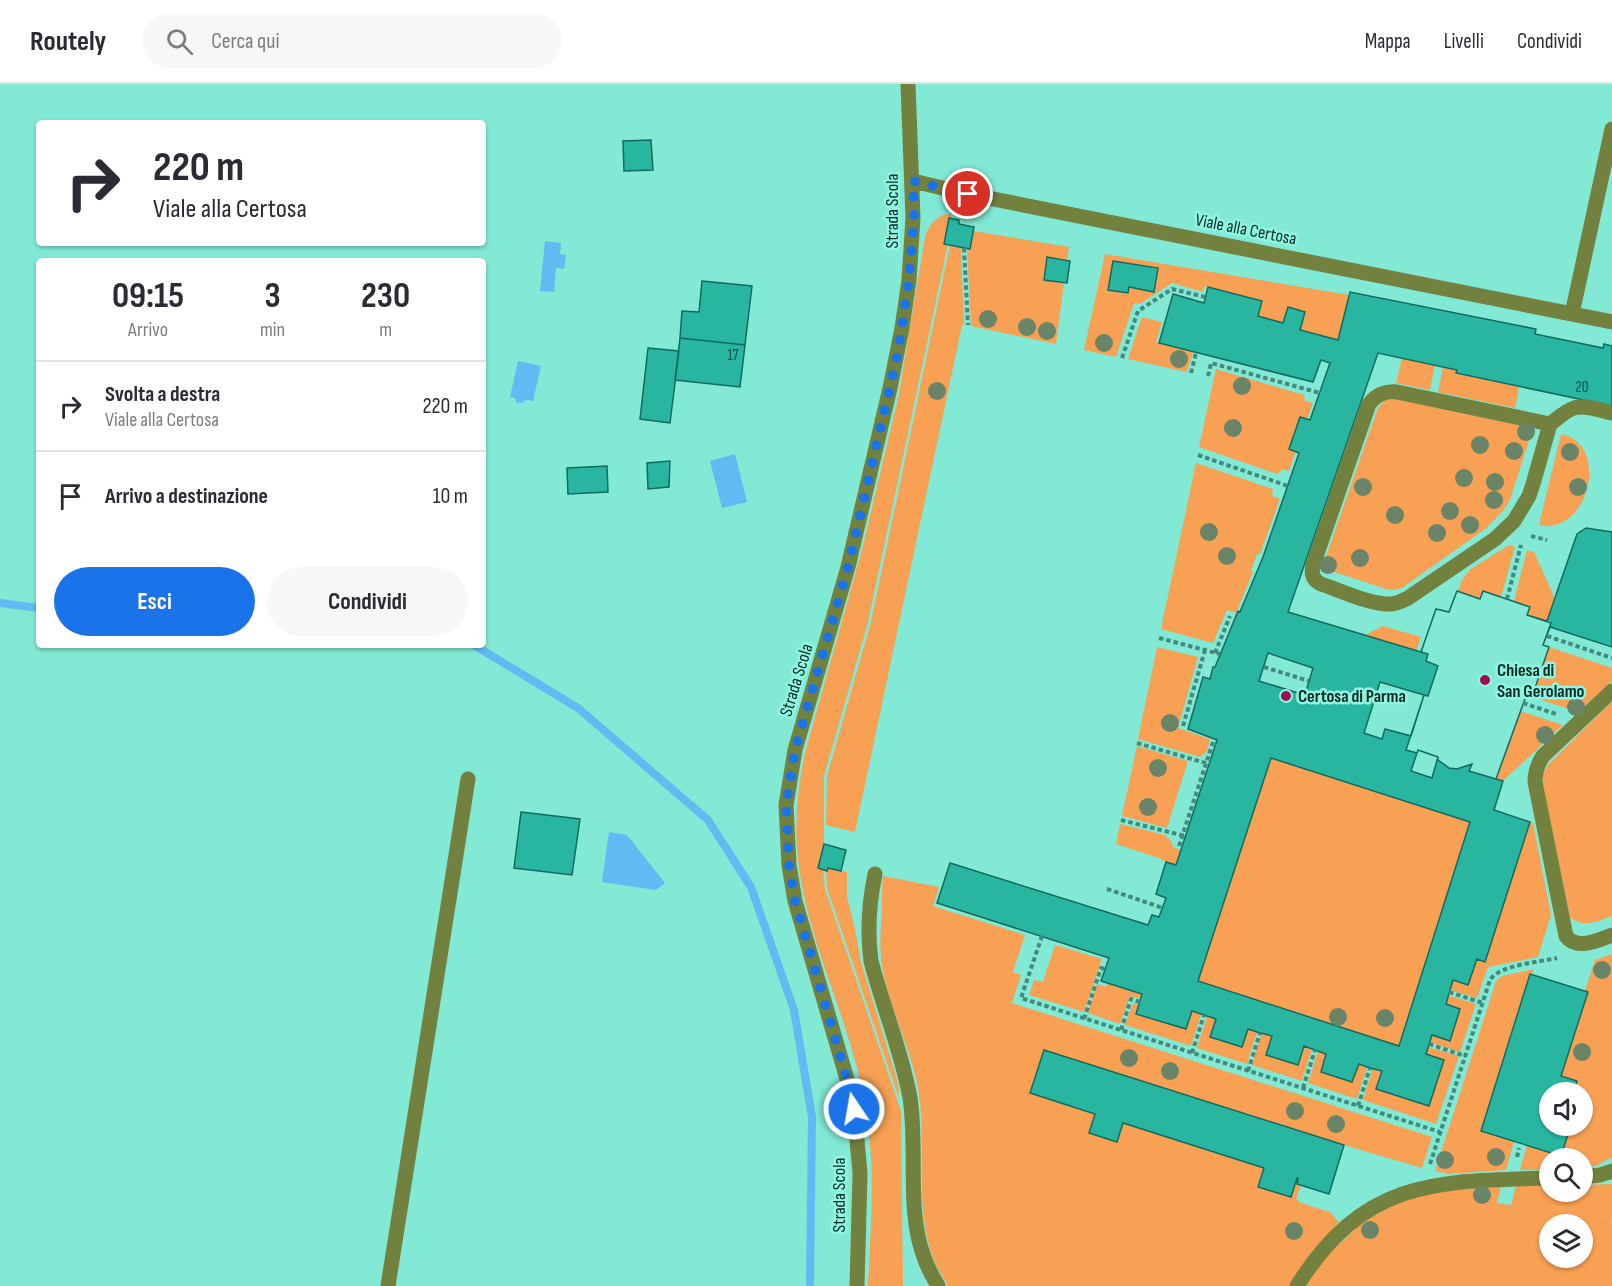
<!DOCTYPE html>
<html lang="it">
<head>
<meta charset="utf-8">
<style>
  body { margin:0; font-family:"Sofia Sans Condensed",sans-serif; background:#f7f7f7; color:#2b2b33; height:100vh; display:flex; flex-direction:column; font-size:22px; white-space:nowrap }
  * { box-sizing:border-box; margin:0 }
  p { font-size:20px; color:#7c7c81 }
  .icon { flex:none; width:33px; height:33px; fill:none; stroke:currentColor; stroke-width:2; stroke-linecap:round; stroke-linejoin:round }
  .map { position:relative; flex:1; overflow:hidden }
  .drawer { position:absolute; left:36px; top:174px; width:450px; height:390px; display:flex; flex-direction:column; background:#fff; border-radius:6px; box-shadow:0 2px 4px #0004 }
  .drawer>* { flex:none }
  .banner { position:absolute; left:36px; top:36px; width:450px; height:126px; border-radius:6px; box-shadow:0 2px 4px #0004; background:#fff; color:#2b2b33; overflow:hidden }
  .controls { position:absolute; left:1539px; top:998px; display:grid; gap:12px }
  .controls a { display:grid; place-items:center; width:54px; height:54px; border-radius:50%; background:#fff; box-shadow:0 2px 4px #0004; font-size:30px }
  .pin { position:absolute; display:grid; place-items:center; width:51px; height:51px; color:#fff; margin:-26px; border:3px solid #fff; border-radius:50%; box-shadow:0 2px 6px #0007 }
  .me { position:absolute; width:66px; margin:-33px; rotate:348deg; stroke-linejoin:round; filter:drop-shadow(0 0 4px #0008) }
  .turn { display:flex; align-items:center; gap:21px; height:126px; padding:0 18px; font-size:27px }
  .turn .icon { width:78px; height:78px; stroke-width:2.5 }
  .turn b { display:block; font-size:42px; line-height:51px }
  .eta { display:flex; justify-content:space-evenly; align-items:center; height:102px; text-align:center }
  .eta b { font-size:36px; font-weight:700; line-height:42px }
  .cta { display:flex; gap:12px; margin-top:auto; padding:12px 18px }
  .cta a { flex:1; height:69px; border-radius:36px; background:#1a73e8; color:#fff; font-size:24px; font-weight:700; line-height:69px; text-align:center }
  .cta a+a { background:#f7f7f7; color:#2b2b33 }
  ul { padding:0; list-style:none }
  li { display:flex; align-items:center; gap:18px; height:90px; padding:0 18px; border-top:2px solid #e1e1e2 }
  li div { flex:1 }
  li b { display:block; font-size:22px }
  li em { font-style:normal }
  header { display:flex; align-items:center; gap:36px; box-sizing:border-box; height:84px; padding:0 30px; background:#fff; border-bottom:2px solid #e1e1e2 }
  header strong { font-size:28px }
  nav { display:flex; gap:33px; margin-inline-start:auto; font-size:21px }
  .search { width:420px; height:54px; background:#f7f7f7; display:flex; align-items:center; gap:15px; box-sizing:border-box; padding:0 21px; border-radius:33px; color:#7c7c81; font-size:22px }
  .map>svg:first-child { display:block }
  .green { fill:#f8a053; fill-rule:evenodd }
  .water { fill:#62baf3 }
  .lines { fill:none; stroke-linecap:round; stroke-linejoin:round }
  .stream { stroke:#62baf3; stroke-width:8 }
  .building { fill:#29b6a0; stroke:#136b5e; stroke-width:1.5; fill-rule:evenodd }
  .path { stroke:#44897c; stroke-width:4; stroke-dasharray:4.5 3; stroke-linecap:butt }
  .minor { stroke:#72813e; stroke-width:15 }
  .tree { fill:#6a8468 }
  .route { stroke:#1a73e8; stroke-width:10; stroke-dasharray:0 18 }
  .poi-dot { fill:#9f0c55; stroke:#8ff6e1; stroke-width:2 }
  .labels { text-anchor:middle; stroke-width:5; stroke-linejoin:round; paint-order:stroke }
  .number-label { font-size:15px; fill:#0f4c42 }
  .street-label { font-size:18px; fill:#062923; stroke:#8ff6e1 }
  .poi-label { font-size:18px; font-weight:bold; fill:#062923; stroke:#8ff6e1; text-anchor:start }
</style>
</head>
<body>
<header>
<strong>Routely</strong>
<div class="search"><svg class="icon" aria-label="search" viewBox="0 0 24 24"><circle cx="10" cy="10" r="6"/><path d="M15 15l6 6"/></svg>Cerca qui</div>
<nav><a>Mappa</a><a>Livelli</a><a>Condividi</a></nav>
</header>
<div class="map">
<svg width="1612" height="1202" viewBox="0 0 1612 1202">
  <rect width="100%" height="100%" fill="#81e9d4"/>
  <path class="green" d="M947,130l5,1 -1,3h-2l-1,26 -80,378 -44,154v68l-6,24 5,1 2,20 76,222 2,175h-35c2,-50 7,-101 1,-150 -2,-23 -7,-46 -12,-68 -16,-63 -45,-123 -56,-188 -8,-44 -5,-87 5,-131l56,-199 37,-156 26,-157c4,-12 10,-20 22,-23z
    M973,147l96,16 -2,13 -20,-3 -3,22 20,4 -8,61 -85,-18 -4,-78z
    M950,161l11,2 3,78h-2l-107,507 -29,-7 1,-49 44,-154z
    M1105,170l244,41 -11,45 -38,-10 5,-18 -17,-4 -5,15 -25,-7 4,-15 -57,-15 -2,6 -31,-9 -32,21 -6,-1 -18,54 -32,-7zM1158,185l-4,23 -25,-5 -2,6 -19,-3z
    M1142,233l20,5 -6,20 37,10 -6,20 -59,-13z
    M1402,274l33,7 -5,25 -34,-7z
    M1443,283l14,3v3l62,14 -4,21 -77,-16z
    M1216,285l88,26 1,6 8,2 -6,17 -8,-2 -10,31 7,2 -7,20 -6,-2 -6,5 -78,-27z
    M1396,315l137,29 -23,72 -7,11 -18,18 -83,59 -8,2 -8,-1 -64,-21 56,-160 7,-8z
    M1561,350c50,10 28,102 -22,91z
    M1196,379l77,26 -1,7 8,3 -20,55h-3l-6,17 2,1 -17,41 -9,-3 -14,33 -52,-14z
    M1509,461l6,2 -14,50 -18,-6 -3,8 -22,-8 5,-13 8,-9z
    M1527,466l7,2 21,47 -8,22 -20,-6 2,-8 -15,-6z
    M1383,542l38,11 -5,14 -51,-16z
    M1157,563l41,10 -20,71 32,11 -3,12 -7,6 -62,-18z
    M1549,563l63,21v13l-34,31 -46,-15z
    M1612,617v215c-15,5 -28,13 -42,1l-27,-132v-11l5,-9z
    M1520,627l43,14 -60,56 -7,-2z
    M1137,662l51,15 -21,67 -45,-12z
    M1271,674l199,64 -71,224 -201,-65z
    M1530,738l3,1 18,92 -13,42 -50,10 -11,31 -27,-8 3,-10 24,-21 8,2z
    M1120,740l45,11 6,6 2,6 8,3 -5,15 -10,-3 -7,-4 -43,-14z
    M828,784l19,4v25l8,32 6,33 35,114 3,14v8l-72,-210 -1,-18z
    M883,792l56,11 -6,19 92,29 -12,37 8,3 -9,28 420,134 -10,31 -78,-23 -300,-95 -13,43 64,21 -6,19 28,9 6,-19 174,55 4,7 -5,14 5,4 29,9 9,10 -30,33 -20,31h-341c-5,-9 -11,-18 -15,-28 -19,-52 -6,-110 -14,-164 -6,-40 -26,-78 -35,-118 -6,-24 -3,-48 -2,-73 0,-9 0,-18 1,-27z
    M1055,861l47,14 -18,53 -55,-17 5,-15 9,2z
    M1612,870v203l-14,8 -15,4 -1,-11h-32l-1,12h-29l7,-25 34,11 10,-31h11v-33h-8l3,-11 -16,-5 27,-84 -3,-1 10,-31z
    M1534,885l-2,5h-2l-49,157 33,10 -8,29 -57,4 -14,-3 61,-190 6,-5z
    M1107,899l35,11 -1,5 -11,-3 -10,28 -32,-11 9,-29 9,3z
    M1448,911l28,9 -16,48 -30,-10 2,-7 18,5 10,-31 -14,-5z
    M1133,919l6,2 -3,9 49,15 7,-18 9,3 -10,32 -66,-21z
    M1207,932l9,3 -5,18 31,10 6,-18 9,3 -10,32 -50,-16z
    M1262,949l10,3 -6,19 38,-9 8,3 -10,32 -50,-16z
    M1428,963l31,9 -23,68 -73,-24 10,-32 9,3 -6,18 53,17 15,-46 -18,-6z
    M1318,967l8,3 -5,18 31,10 7,-18 8,3 -10,32 -49,-16z
    M1612,1100v34l-1,6 1,1v61h-308l23,-31 37,-34 35,-19 30,-10 72,-6 -4,17 14,2 5,-19 33,-1 1,6h32l1,-6zM1550,1140h32v33h-32z"/>
  <path class="water" d="M545,157l16,2 -1,11 6,1 -2,14 -8,-1 -2,24 -14,-1z
    M518,277l23,5 -8,35 -7,-1 -4,3h-5l-2,-5 -5,-1z
    M735,370l12,48 -25,6 -12,-47z
    M609,748l18,3 38,48 -9,7 -54,-8z"/>
  <g class="lines">
    <path class="stream" d="M0,519l39,5
      M474,561l104,63 130,112 43,67 43,123 18,107 -2,169"/>
  </g>
  <path class="building" d="M651,56l2,30 -29,1 -1,-30z
    M949,134l10,2v4l15,3 -4,22 -26,-5z
    M1047,173l23,4 -3,22 -23,-3z
    M1113,177l45,7 -4,24 -25,-5 -1,6 -20,-3z
    M702,197l50,5 -7,59 -65,-7 2,-27 17,1z
    M1208,203l54,14 -4,15 25,7 5,-16 17,5 -5,18 38,10 12,-48 186,37 -1,5 68,14 1,-4 8,2v60l-156,-33 1,-3 -79,-17 -90,259 133,40 15,-43 13,3 8,-21 23,8 3,-8 47,16 -3,8 20,6 30,-87 9,-6 26,4v115l-62,-20 -7,18 6,2 -17,50 -6,-1 -30,83 7,2 -9,29 36,12 -45,140 -8,-3 -9,26 -15,-5 -7,24 14,5 -10,32 -18,-6 -6,19 18,6 -15,46 -53,-17 6,-18 -12,-3 -11,-4 -7,18 -31,-10 5,-18 -22,-8 -6,19 -32,-10 6,-19 -15,-4 -9,-3 -6,18 -32,-10 6,-18 -24,-8 -6,18 -50,-15 6,-20 -41,-13 8,-23 -172,-55 13,-40 198,62 4,-10 7,2 7,-19 -10,-4 10,-32 10,3 41,-125 -29,-11 15,-52 7,2 3,-12h2l23,-56 2,1 23,-55 36,-104 -10,-4 11,-32 10,3 20,-57 -9,-3 -8,22 -154,-39 14,-49 31,9zM1268,569l45,15 -8,27 -46,-14zM1380,598l44,13 -13,41 -26,-7 -3,10 -18,-6zM1271,674l199,64 -71,224 -201,-65z
    M680,254l65,7 -5,42 -65,-7z
    M648,264l31,3 -9,72 -30,-4z
    M670,377l-1,26 -21,2 -1,-26z
    M607,382l1,26 -40,2 -1,-26z
    M1457,507l23,8 3,-8 47,16 -3,8 24,8 -8,22 6,2 -17,50 -6,-1 -30,83 -27,-8 3,-7 -15,5 -8,-1 -11,-8v-3l-20,-7 -1,3 -11,-3 18,-55 4,1 10,-30 -12,-5 2,-7 -7,-2 15,-43 13,3z
    M1418,666l20,7 -6,21 -21,-7z
    M521,728l59,7 -8,56 -58,-7z
    M824,760l22,6 -5,21 -13,-3 -1,3 -9,-3z
    M1530,890l58,18 -27,84 16,5 -3,11h-24v33h21l-10,31 -80,-25z
    M1044,966l300,95 -15,49 -32,-10 1,-6h-1l-6,19 -33,-10 6,-19 -141,-45 -6,19 -28,-9 6,-19 -65,-21z"/>
  <g class="lines">
    <path class="path" d="M964,164l4,77
      M1122,274l16,-47 34,-22 33,8
      M1191,289l5,-20
      M1208,292l3,-13 109,30
      M1198,371l90,31
      M1531,452l16,4
      M1507,515l14,-54
      M1547,552l65,22
      M1159,554l61,16
      M1215,569l15,-37
      M1264,583l45,14
      M1523,619l33,11
      M1183,642l22,-76
      M1137,659l72,21
      M1121,736l64,16
      M1179,762l34,-104
      M1107,805l56,19
      M1042,852l-21,62 419,134
      M1449,908l34,11
      M1084,935l17,-51 4,1
      M1121,946l10,-31 9,3
      M1429,960l36,12
      M1192,969l12,-38
      M1248,987l12,-38
      M1303,1004l12,-38
      M1358,1022l12,-38
      M1517,1073l2,-9
      M1430,1080l60,-184c9,-15 49,-18 67,-22"/>
    <path class="minor" d="M913,97l55,13 644,128
      M1572,230l40,-185
      M1550,340l-153,-32c-12,-1 -20,2 -28,12l-56,161c-2,9 0,15 8,19 18,6 50,21 69,20 7,0 12,-3 18,-6l87,-59 19,-18 15,-25 4,-12 17,-60c7,-5 15,-13 24,-16 11,-4 27,3 38,5
      M1612,607l-69,65c-6,9 -8,16 -8,26l31,154c11,15 32,4 46,-1
      M875,790c-6,29 -8,58 -4,87 12,46 31,91 39,137 8,50 -4,112 14,159 3,10 9,20 14,29
      M1582,1093l18,-2 12,-4
      M388,1202l80,-507
      M857,1202l3,-113 -4,-44 -7,-43 -54,-185 -6,-36 -3,-60 9,-55 53,-183 42,-179 12,-60 7,-48 4,-62 -5,-134
      M1297,1202c67,-107 139,-105 253,-108"/>
  </g>
  <g class="tree">
    <circle cx="988" cy="235" r="9"/>
    <circle cx="1027" cy="243" r="9"/>
    <circle cx="1047" cy="247" r="9"/>
    <circle cx="1104" cy="259" r="9"/>
    <circle cx="1179" cy="275" r="9"/>
    <circle cx="1242" cy="302" r="9"/>
    <circle cx="937" cy="307" r="9"/>
    <circle cx="1233" cy="344" r="9"/>
    <circle cx="1526" cy="348" r="9"/>
    <circle cx="1480" cy="361" r="9"/>
    <circle cx="1514" cy="367" r="9"/>
    <circle cx="1570" cy="368" r="9"/>
    <circle cx="1464" cy="394" r="9"/>
    <circle cx="1495" cy="398" r="9"/>
    <circle cx="1363" cy="403" r="9"/>
    <circle cx="1578" cy="403" r="9"/>
    <circle cx="1494" cy="416" r="9"/>
    <circle cx="1450" cy="427" r="9"/>
    <circle cx="1395" cy="431" r="9"/>
    <circle cx="1470" cy="441" r="9"/>
    <circle cx="1209" cy="448" r="9"/>
    <circle cx="1437" cy="449" r="9"/>
    <circle cx="1227" cy="472" r="9"/>
    <circle cx="1360" cy="474" r="9"/>
    <circle cx="1328" cy="481" r="9"/>
    <circle cx="1576" cy="623" r="9"/>
    <circle cx="1170" cy="639" r="9"/>
    <circle cx="1545" cy="651" r="9"/>
    <circle cx="1158" cy="684" r="9"/>
    <circle cx="1148" cy="723" r="9"/>
    <circle cx="1602" cy="886" r="9"/>
    <circle cx="1338" cy="933" r="9"/>
    <circle cx="1385" cy="934" r="9"/>
    <circle cx="1582" cy="968" r="9"/>
    <circle cx="1129" cy="974" r="9"/>
    <circle cx="1170" cy="987" r="9"/>
    <circle cx="1295" cy="1027" r="9"/>
    <circle cx="1336" cy="1040" r="9"/>
    <circle cx="1496" cy="1073" r="9"/>
    <circle cx="1445" cy="1076" r="9"/>
    <circle cx="1482" cy="1111" r="9"/>
    <circle cx="1370" cy="1146" r="9"/>
    <circle cx="1294" cy="1147" r="9"/>
  </g>
  <g class="lines">
    <path class="route" d="M854,1025l-5,-23 -54,-185 -6,-36 -3,-60 9,-55 53,-183 49,-210 12,-77 5,-62 -1,-37 55,13"/>
  </g>
  <g class="poi-dot">
    <circle cx="1485" cy="596" r="6"/>
    <circle cx="1286" cy="612" r="6"/>
  </g>
  <g class="labels">
    <g class="number-label">
      <text x="733" y="276">17</text>
      <text x="1582" y="308">20</text>
    </g>
    <g class="street-label">
      <text transform="translate(892 127) rotate(-90)" y="6">Strada Scola</text>
      <text transform="translate(1246 145) rotate(11)" y="6">Viale alla Certosa</text>
      <text transform="translate(796 596) rotate(-73)" y="6">Strada Scola</text>
      <text transform="translate(839 1111) rotate(-90)" y="6">Strada Scola</text>
    </g>
    <g class="poi-label">
      <text x="1497" y="592">Chiesa di<tspan x="1497" dy="21">San Gerolamo</tspan></text>
      <text x="1298" y="618">Certosa di Parma</text>
    </g>
  </g>
</svg>
<div class="controls">
<a><svg class="icon" aria-label="sound" viewBox="0 0 24 24"><path d="M4 9h4l5-4v14l-5-4H4zM17 9q2 3 0 6"/></svg></a>
<a><svg class="icon" aria-label="search" viewBox="0 0 24 24"><circle cx="10" cy="10" r="6"/><path d="M15 15l6 6"/></svg></a>
<a><svg class="icon" aria-label="layers" viewBox="0 0 24 24"><path d="M12 4l9 5-9 5-9-5zM3 14l9 5 9-5"/></svg></a>
</div>
<div class="pin" style="left:968px;top:110px;background:#d93025"><svg class="icon" aria-label="arrive" viewBox="0 0 24 24"><path d="M6 21V4h12l-3 4 3 4H6"/></svg></div>
<svg class="me" style="left:854px;top:1025px" viewBox="-20 -20 40 40"><circle r="17" fill="#1a73e8" stroke="#fff" stroke-width="3"/><path d="M0-11L8 9 0 5-8 9z" fill="#fff"/></svg>
<div class="banner">
<div class="turn"><svg class="icon" aria-label="right" viewBox="0 0 24 24"><path d="M7 20v-9h11M14 6l5 5-5 5"/></svg><div><b>220 m</b>Viale alla Certosa</div></div>
</div>
<section class="drawer">
<div class="eta">
<div><b>09:15</b><p>Arrivo</p></div>
<div><b>3</b><p>min</p></div>
<div><b>230</b><p>m</p></div>
</div>
<ul>
<li><svg class="icon" aria-label="right" viewBox="0 0 24 24"><path d="M7 20v-9h11M14 6l5 5-5 5"/></svg><div><b>Svolta a destra</b><p>Viale alla Certosa</p></div><em>220 m</em></li>
<li><svg class="icon" aria-label="arrive" viewBox="0 0 24 24"><path d="M6 21V4h12l-3 4 3 4H6"/></svg><div><b>Arrivo a destinazione</b></div><em>10 m</em></li>
</ul>
<div class="cta"><a>Esci</a><a>Condividi</a></div>
</section>
</div>
</body>
</html>
